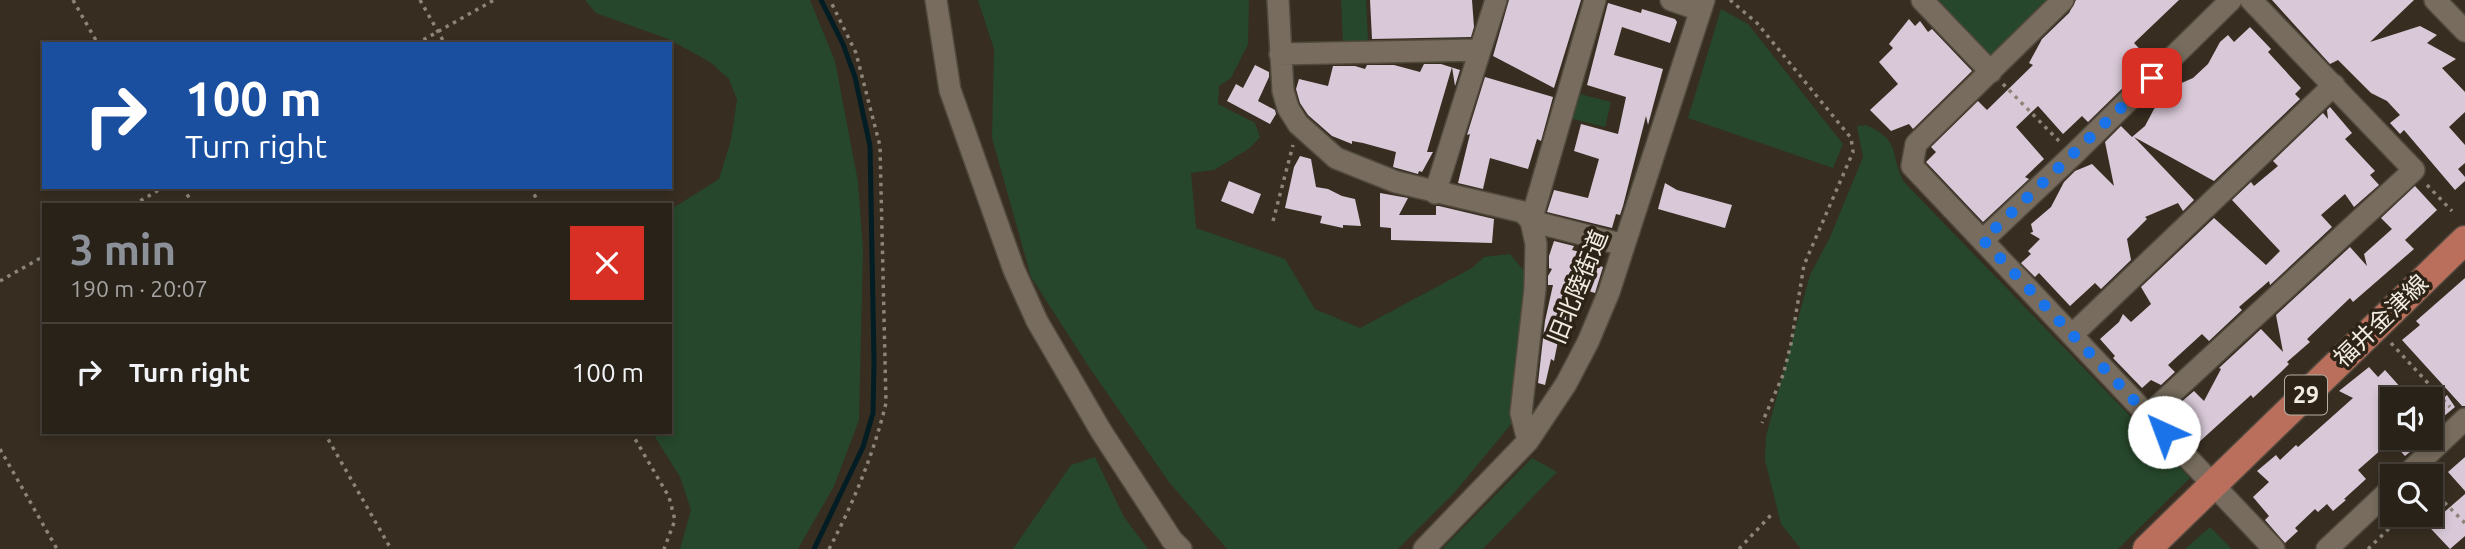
<!DOCTYPE html>
<html lang="en">
<head>
<meta charset="utf-8">
<style>
  body { margin:0; font-family:Ubuntu,"Noto Sans JP",sans-serif; background:#352f26; color:#f1f3f6; height:100vh; display:flex; flex-direction:column; font-size:26px; white-space:nowrap }
  * { box-sizing:border-box; margin:0 }
  p { font-size:23px; color:#a5a4a2 }
  .icon { flex:none; width:38px; height:38px; fill:none; stroke:currentColor; stroke-width:2; stroke-linecap:round; stroke-linejoin:round }
  .map { position:relative; flex:1; overflow:hidden }
  .sheet { position:absolute; left:42px; top:203px; width:630px; height:231px; display:flex; flex-direction:column; background:#292219; border-radius:0px; box-shadow:0 4px 10px #0003,0 0 0 2px #453f38 }
  .sheet>* { flex:none }
  .banner { position:absolute; left:42px; top:42px; width:630px; height:147px; border-radius:0px; box-shadow:0 4px 10px #0003,0 0 0 2px #453f38; background:#1a4fa0; color:#fff; overflow:hidden }
  .controls { position:absolute; left:2380px; top:387px; display:grid; gap:14px }
  .controls a { display:grid; place-items:center; width:63px; height:63px; border-radius:0px; background:#292219; box-shadow:0 4px 10px #0003,0 0 0 2px #453f38; font-size:35px }
  .pin { position:absolute; display:grid; place-items:center; width:60px; height:60px; color:#fff; margin:-30px; border-radius:14px; box-shadow:0 4px 10px #0006 }
  .me { position:absolute; width:77px; margin:-38px; rotate:317deg; stroke-linejoin:round; filter:drop-shadow(0 0 5px #0008) }
  .turn { display:flex; align-items:center; gap:24px; height:147px; padding:0 28px; font-size:32px }
  .turn .icon { width:91px; height:91px; stroke-width:2.5 }
  .turn b { display:block; font-size:49px; line-height:60px }
  .round { display:grid; place-items:center; flex:none; width:74px; height:74px; border-radius:0px; background:#352f26 }
  .summary { display:flex; align-items:center; justify-content:space-between; height:119px; padding:0 28px }
  h1 { font-size:42px; font-weight:600; line-height:52px; color:#8c9099 }
  ul { padding:0; list-style:none }
  li { display:flex; align-items:center; gap:21px; height:98px; padding:0 28px; border-top:2px solid #453f38 }
  li div { flex:1 }
  li b { display:block; font-size:26px }
  li em { font-style:normal }
  .map>svg:first-child { display:block }
  .green { fill:#26472b }
  .lines { fill:none; stroke-linecap:round; stroke-linejoin:round }
  .stream { stroke:#031d24; stroke-width:5 }
  .building { fill:#d9c9d8 }
  .minor-casing { stroke:#51493d; stroke-width:24 }
  .major-casing { stroke:#51493d; stroke-width:31 }
  .path { stroke:#8d857a; stroke-width:3.5; stroke-dasharray:3.5 5; stroke-linecap:butt }
  .minor { stroke:#776c5d; stroke-width:21 }
  .major { stroke:#ba6f5d; stroke-width:28 }
  .route { stroke:#1a73e8; stroke-width:12; stroke-dasharray:0 21.6 }
  .labels { text-anchor:middle; stroke-width:7; stroke-linejoin:round; paint-order:stroke }
  .shield { fill:#2d2417; stroke:#b6afa5; stroke-width:2 }
  .shield-label { font-size:23px; font-weight:bold; fill:#f1ebe2 }
  .street-label { font-size:24px; fill:#f1ebe2; stroke:#2d2417 }
</style>
</head>
<body>
<div class="map">
<svg width="2465" height="549" viewBox="0 0 2465 549">
  <rect width="100%" height="100%" fill="#372d21"/>
  <path class="green" d="M585,0h225l25,61 23,121 5,67 -4,171 -25,66 -36,63h-118l11,-39 -11,-33 -28,-45h18v-222l49,-31 12,-39 6,-40 -8,-21 -19,-17 -42,-23 -72,-26z
    M978,0h271l-1,44 -17,34 -12,8 -1,18 37,19 5,14 -10,11 -36,22 -23,3 5,55 89,31 30,50 45,19 112,-60 12,-11 26,-3 15,18 -5,110 -8,41 -57,69 -57,57h-171l-58,-67 -80,-115 -58,-90 -39,-139 2,-89z
    M1341,0h25l2,40 -25,2z
    M1935,0h119l-61,59z
    M1721,9l27,15 95,120 -10,24 -145,-50z
    M1576,93l35,9 -6,25 -36,-9z
    M1866,125c36,16 23,28 38,57l286,296 -72,71h-317l-20,-25 -16,-64 1,-24 44,-161 20,-38 33,-80 -6,-31z
    M1095,457l29,60 24,32h-135l58,-84z
    M1532,458l25,14 -74,77h-41z
    M2210,527l22,22h-47z"/>
  <g class="lines">
    <path class="stream" d="M814,549l49,-102 10,-34 1,-51 -4,-216 -15,-69 -12,-33 -22,-44"/>
  </g>
  <path class="building" d="M1370,0h102l2,27 -3,10 -99,2z
    M1509,0h72l-27,88 -61,-32z
    M2076,0h103l-45,43 15,16 -19,17 2,3 -44,43 -6,-6 -19,18 -25,-28 -22,21 28,32 -19,18 4,2 -46,43 -57,-60 10,-10 -5,-5 47,-46 9,9 46,-45 -4,-2 13,-24 27,-26z
    M2272,0h142l-44,42 50,-16 17,9 -10,8 29,16 -14,9 23,24v20l-16,15 16,18v18l-7,6 7,8v4l-10,9 -51,-60 -4,4 -10,-11 10,-8 -13,-14 -16,-8 -33,-33 -8,4z
    M1608,3l33,10 1,-4 33,10 2,3 -7,21 -48,-16 -8,28 49,14 -15,56 -2,-9 -23,90 -3,9 -4,-1 -4,14 -65,-16 7,-22 34,8 11,-39 -25,-8 7,-27 37,10 8,-37 -39,-12z
    M1909,19l6,7 5,-5 8,11 4,-3 40,42 -59,58 -4,-5 -18,7 -21,-21 28,-26 -19,-22 14,-14 -4,-4z
    M2250,27l21,22 -3,3 33,36 -6,6 5,5 -86,82 -80,-44 60,63 -11,11 -5,-8 -33,14 2,2 -20,20 4,21 -30,29 -6,-6 -25,23 -31,-33 -4,4 -14,-14 10,-9 -3,-3 12,-12 -10,-6 3,-1 -2,-8 20,-17 13,-25 11,-11 17,-7 22,22 -9,-44 16,-16 11,11 13,-11 9,-17 9,-8 -3,-1 17,-15 16,-7 15,-14 12,-22 8,-7 6,7z
    M1424,64h17l19,6 -5,16 -3,-19 -25,85h6l-11,20 -3,-1 -1,3 -25,-7 3,-15 -33,-9 -11,-2v3l-20,-8 -24,-21 -8,-12 -4,-14 3,-10 29,7 5,-20h22l10,3 2,-4h27l26,7z
    M1255,65l14,7v5l-11,24 17,9 1,4 -6,10 -43,-23 9,-17 7,4z
    M1485,77l68,20 -12,44 -4,-2 -9,30 -38,-11 -7,31 -25,-6 12,-49 -3,1z
    M2330,107l22,26 -7,6 30,32 -5,4 9,10 -25,22 -9,-13 -24,21 11,12 -62,58 -1,-4 -30,26 3,3 -33,31 -7,-7 -34,31 7,7 -14,13 -10,-5 -9,8 -29,-30 2,-2 -15,-17 19,-17 4,-8 8,8 20,-18 -10,-17 73,-69 52,47 14,-14 -48,-51 19,-18 3,4 24,-20 -5,-5 50,-48 5,6 -1,-9z
    M1300,156l11,3 5,28 12,2 14,7 13,3 6,27 -18,-1v3l-23,-5 2,-7 -37,-8 9,-41z
    M1229,181l32,13 -8,20 -32,-13z
    M1665,183l12,7 55,15 -7,23 -67,-19z
    M2415,186l22,24 -32,30 9,9 -61,53 -3,-4 -43,41 3,3 -23,20 2,2 -8,8 -28,26 -2,-3 -53,48 -23,-24 11,-10 -6,-6 14,-12 10,10 17,-32 -2,-1 42,-39 22,23 -7,-37 74,-68 17,19 -3,-12 28,-25 -11,-11z
    M1380,193l28,5 -9,17h37v-9h3l55,13 -2,24 -101,-3v-12l-11,-1z
    M1554,241l20,5 -2,4 24,6 -2,8 9,3 -8,26 -23,-7 -6,36 -4,-1 -8,40 -3,-2 -6,26 -7,-2 7,-62 8,-36h-5v-9l4,-7 -3,-1v-12z
    M2465,278v128h-3l-60,-66 18,-15 -4,-4z
    M2369,367l9,10 7,-7 26,29h-19v39h15l9,9 -11,9 -14,-15 -33,29 8,9 -22,20 2,1 -13,11 -6,-7 -9,8 -3,-3 -20,19 3,3 -13,12 -20,-23 4,-4 -16,-19 16,-15 -12,-11 19,-16 4,5 16,-15 2,2 55,-49 -14,-7z
    M2447,395l8,12 -24,20v-17z
    M2465,457v34l-17,-19z
    M2465,494v42l-15,13 -33,-35h14v-12l11,12z"/>
  <g class="lines">
    <defs>
      <path id="minor" d="M936,0l14,90 64,180 23,51 64,110 71,109 9,9
        M1278,0l5,91 5,17 10,16 38,34 60,24 127,30 8,9 5,23 -1,45 -14,124 7,28
        M1595,0l-64,221 93,24
        M1671,0l29,10
        M1922,0l69,72
        M2063,0l-147,144 -4,22 362,383
        M2435,0l30,31
        M1280,54l198,-4
        M1435,193l61,-193
        M1983,240l90,-85 158,-155
        M2072,335l262,-250
        M2148,415l266,-245 -163,-170
        M2405,476l60,-57
        M1424,549l104,-108 38,-57 22,-42 21,-50 95,-292
        M2327,549l65,-61"/>
      <path id="major" d="M2147,549l318,-309"/>
    </defs>
    <use href="#minor" class="minor-casing"/>
    <use href="#major" class="major-casing"/>
    <path class="path" d="M73,0l25,44
      M420,0l25,44
      M1730,0l27,23 94,115 2,14 -49,113 -13,79 -8,31 -21,48
      M416,44l78,-44
      M2003,84l56,57
      M2427,185l25,26
      M183,187l10,18
      M530,187l10,18
      M133,205l31,-18
      M1273,221l20,-76
      M0,281l44,-25
      M2391,343l59,64
      M324,432l67,117
      M631,432l38,65 6,23 -11,29
      M0,449l57,100
      M2431,493l5,1 29,29
      M829,549c24,-45 45,-96 57,-146l-6,-257 -24,-93 -26,-53
      M1739,549l32,-34
      M2368,549l36,-35"/>
    <use href="#minor" class="minor"/>
    <use href="#major" class="major"/>
  </g>
  <g class="lines">
    <path class="route" d="M2152,78l-169,162 181,192"/>
  </g>
  <g class="labels">
    <rect class="shield" x="2285" y="375.5" width="42" height="39" rx="5"/>
    <g class="shield-label">
      <text x="2306" y="403">29</text>
    </g>
    <g class="street-label">
      <text transform="translate(1578 287) rotate(-68)" y="8">旧北陸街道</text>
      <text transform="translate(2381 321) rotate(-44)" y="8">福井金津線</text>
    </g>
  </g>
</svg>
<div class="controls">
<a><svg class="icon" aria-label="sound" viewBox="0 0 24 24"><path d="M4 9h4l5-4v14l-5-4H4zM17 9q2 3 0 6"/></svg></a>
<a><svg class="icon" aria-label="search" viewBox="0 0 24 24"><circle cx="10" cy="10" r="6"/><path d="M15 15l6 6"/></svg></a>
</div>
<div class="pin" style="left:2152px;top:78px;background:#d93025"><svg class="icon" aria-label="arrive" viewBox="0 0 24 24"><path d="M6 21V4h12l-3 4 3 4H6"/></svg></div>
<svg class="me" style="left:2164px;top:432px" viewBox="-20 -20 40 40"><circle r="19" fill="#fff"/><path d="M0-13L10 11 0 6-10 11z" fill="#1a73e8"/></svg>
<div class="banner">
<div class="turn"><svg class="icon" aria-label="right" viewBox="0 0 24 24"><path d="M7 20v-9h11M14 6l5 5-5 5"/></svg><div><b>100 m</b>Turn right</div></div>
</div>
<section class="sheet">
<div class="summary"><div><h1>3 min</h1><p>190 m · 20:07</p></div><a class="round" style="background:#d93025;color:#fff"><svg class="icon" aria-label="close" viewBox="0 0 24 24"><path d="M6 6l12 12M18 6L6 18"/></svg></a></div>
<ul>
<li><svg class="icon" aria-label="right" viewBox="0 0 24 24"><path d="M7 20v-9h11M14 6l5 5-5 5"/></svg><div><b>Turn right</b></div><em>100 m</em></li>
</ul>
</section>
</div>
</body>
</html>
